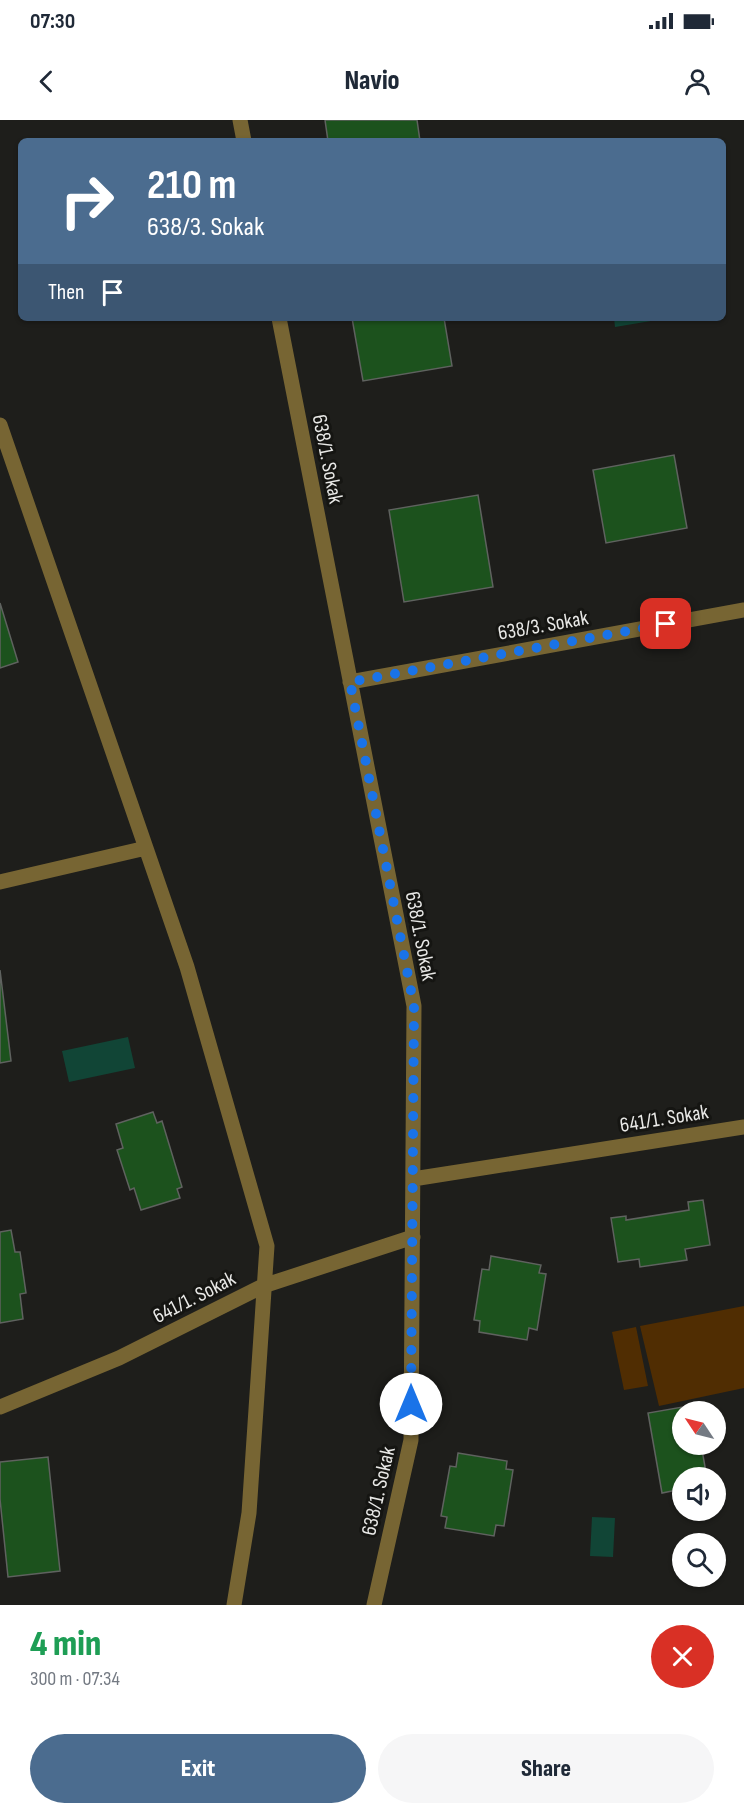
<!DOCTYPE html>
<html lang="en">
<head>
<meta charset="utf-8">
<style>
  body { margin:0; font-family:"Sofia Sans Condensed",sans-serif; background:#f6f6f7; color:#1f2937; height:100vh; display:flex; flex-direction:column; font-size:22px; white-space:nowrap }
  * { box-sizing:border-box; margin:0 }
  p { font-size:20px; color:#747a83 }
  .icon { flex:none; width:33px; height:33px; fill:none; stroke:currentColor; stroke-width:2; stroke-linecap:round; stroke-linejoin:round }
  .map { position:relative; height:1485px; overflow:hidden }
  .details { display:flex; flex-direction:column; background:#fff; flex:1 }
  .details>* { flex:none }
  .hud { position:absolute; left:18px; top:18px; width:708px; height:183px; border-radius:9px; box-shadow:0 2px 4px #0004; background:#4b6c8f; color:#fff; overflow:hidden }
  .needle { width:39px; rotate:305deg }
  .buttons { position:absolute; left:672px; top:1281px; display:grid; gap:12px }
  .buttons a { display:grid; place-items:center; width:54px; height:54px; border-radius:50%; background:#fff; box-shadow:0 2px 4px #0004; font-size:30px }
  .pin { position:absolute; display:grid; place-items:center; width:51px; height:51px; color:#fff; margin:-26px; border-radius:12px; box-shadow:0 3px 9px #0006 }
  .me { position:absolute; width:66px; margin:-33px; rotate:0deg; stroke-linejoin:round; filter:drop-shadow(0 0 4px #0008) }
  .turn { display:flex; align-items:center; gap:21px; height:126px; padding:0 30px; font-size:27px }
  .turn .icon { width:78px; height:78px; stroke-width:2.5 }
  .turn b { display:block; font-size:42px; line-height:51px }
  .then { display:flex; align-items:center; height:57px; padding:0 30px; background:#0003; gap:12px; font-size:22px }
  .round { display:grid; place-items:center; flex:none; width:63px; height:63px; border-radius:32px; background:#f6f6f7 }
  .headline { display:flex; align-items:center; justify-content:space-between; height:102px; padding:0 30px }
  h1 { font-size:36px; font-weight:800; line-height:45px; color:#1e9e55 }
  .action { display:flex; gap:12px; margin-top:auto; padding:12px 30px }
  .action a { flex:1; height:69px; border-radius:36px; background:#4b6c8f; color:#fff; font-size:24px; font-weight:800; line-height:69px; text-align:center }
  .action a+a { background:#f6f6f7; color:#1f2937 }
  .status { display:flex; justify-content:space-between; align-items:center; height:42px; padding:0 30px; background:#fff; direction:ltr }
  .status svg { height:16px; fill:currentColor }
  header { display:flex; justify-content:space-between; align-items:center; height:78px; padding:0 30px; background:#fff; font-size:27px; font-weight:800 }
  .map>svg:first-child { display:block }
  .green { fill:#502d02 }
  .water { fill:#114536 }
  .building { fill:#1c521d; stroke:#5f625f; stroke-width:1.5 }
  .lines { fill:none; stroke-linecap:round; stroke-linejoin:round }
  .street { stroke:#776533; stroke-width:15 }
  .route { stroke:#1a73e8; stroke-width:10; stroke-dasharray:0 18 }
  .labels { text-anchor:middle; stroke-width:6; stroke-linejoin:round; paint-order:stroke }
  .street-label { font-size:21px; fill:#e9e9e7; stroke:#151512 }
</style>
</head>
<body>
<div class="status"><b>07:30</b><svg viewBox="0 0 49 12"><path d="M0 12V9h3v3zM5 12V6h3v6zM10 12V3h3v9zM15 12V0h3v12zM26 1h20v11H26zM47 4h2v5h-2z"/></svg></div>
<header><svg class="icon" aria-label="back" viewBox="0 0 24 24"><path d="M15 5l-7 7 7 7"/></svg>Navio<svg class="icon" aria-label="person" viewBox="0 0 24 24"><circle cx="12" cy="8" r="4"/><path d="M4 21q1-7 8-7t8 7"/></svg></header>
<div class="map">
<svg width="744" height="1485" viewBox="0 0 744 1485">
  <rect width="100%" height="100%" fill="#1e1e1b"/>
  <path class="green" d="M744,1186v82l-85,18 -19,-80z
    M636,1207l12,59 -24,4 -12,-58z"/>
  <path class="water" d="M614,198h43v2l-42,7z
    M128,917l7,31 -66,14 -7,-31z
    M592,1397l23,1 -2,39 -23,-1z"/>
  <path class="building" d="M325,0h92l3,21h-92z
    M352,198h92l8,48 -89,15z
    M674,335l13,73 -81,15 -13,-73z
    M478,375l15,92 -89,15 -15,-92z
    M0,483l18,59 -18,6z
    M0,850l11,91 -11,2z
    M153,992l4,11 5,-2 20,66 -5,2 3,9 -39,12 -7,-22 -4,2 -13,-40 6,-2 -7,-24z
    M703,1080l7,45 -25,4 2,11 -47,7 -1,-8 -21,3 -7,-44 15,-2v4l63,-10 -1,-8z
    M11,1110l4,22h5l6,41 -6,1 3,25 -23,4v-91z
    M491,1136l50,9 -2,8 7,1 -9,56 -8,-2 -2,12 -48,-8 1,-11 -6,-1 8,-51 7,1z
    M694,1285l1,7h-13v32h19l6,34h-25v11l-20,4 -14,-80z
    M458,1333l49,8 -1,8 7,1 -9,56 -8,-1 -2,11 -49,-8 2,-11 -6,-1 9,-50 6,1z
    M48,1337l12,114 -52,6 -8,-78v-37z"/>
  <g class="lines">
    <path class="street" d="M240,0l4,21
      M279,198l135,688 -3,434 -37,165
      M0,305l187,542 80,279 -18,267 -15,92
      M350,562l394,-72
      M0,762l146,-34
      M413,1059l331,-52
      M0,1287l119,-49 144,-72 150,-49"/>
  </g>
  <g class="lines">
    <path class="route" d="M411,1284l3,-398 -64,-324 316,-58"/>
  </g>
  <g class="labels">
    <g class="street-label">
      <text transform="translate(328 339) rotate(79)" y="7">638/1. Sokak</text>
      <text transform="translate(543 505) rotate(-10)" y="7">638/3. Sokak</text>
      <text transform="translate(421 816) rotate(79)" y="7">638/1. Sokak</text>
      <text transform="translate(664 998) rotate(-9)" y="7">641/1. Sokak</text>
      <text transform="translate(194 1177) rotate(-27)" y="7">641/1. Sokak</text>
      <text transform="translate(378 1371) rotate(-77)" y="7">638/1. Sokak</text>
    </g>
  </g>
</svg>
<div class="buttons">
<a><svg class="needle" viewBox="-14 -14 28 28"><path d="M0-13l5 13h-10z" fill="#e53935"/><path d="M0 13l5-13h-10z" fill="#747a83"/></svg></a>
<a><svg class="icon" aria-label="sound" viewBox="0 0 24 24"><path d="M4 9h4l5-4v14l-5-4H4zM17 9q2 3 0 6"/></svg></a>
<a><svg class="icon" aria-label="search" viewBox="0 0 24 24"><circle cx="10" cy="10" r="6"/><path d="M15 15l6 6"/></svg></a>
</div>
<div class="pin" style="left:666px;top:504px;background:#d93025"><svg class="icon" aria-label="arrive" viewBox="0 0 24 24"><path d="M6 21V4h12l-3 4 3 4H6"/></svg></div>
<svg class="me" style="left:411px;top:1284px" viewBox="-20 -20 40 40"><circle r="19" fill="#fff"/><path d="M0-13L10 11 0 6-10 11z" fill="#1a73e8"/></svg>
<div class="hud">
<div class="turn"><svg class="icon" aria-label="right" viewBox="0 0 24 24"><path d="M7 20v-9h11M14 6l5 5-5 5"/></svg><div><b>210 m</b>638/3. Sokak</div></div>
<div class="then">Then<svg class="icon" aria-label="arrive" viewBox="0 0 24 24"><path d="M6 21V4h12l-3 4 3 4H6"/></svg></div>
</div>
</div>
<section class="details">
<div class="headline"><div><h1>4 min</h1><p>300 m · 07:34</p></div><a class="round" style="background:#d93025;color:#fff"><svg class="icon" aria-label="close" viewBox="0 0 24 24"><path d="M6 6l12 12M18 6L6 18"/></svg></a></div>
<div class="action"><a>Exit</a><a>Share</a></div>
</section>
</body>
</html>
